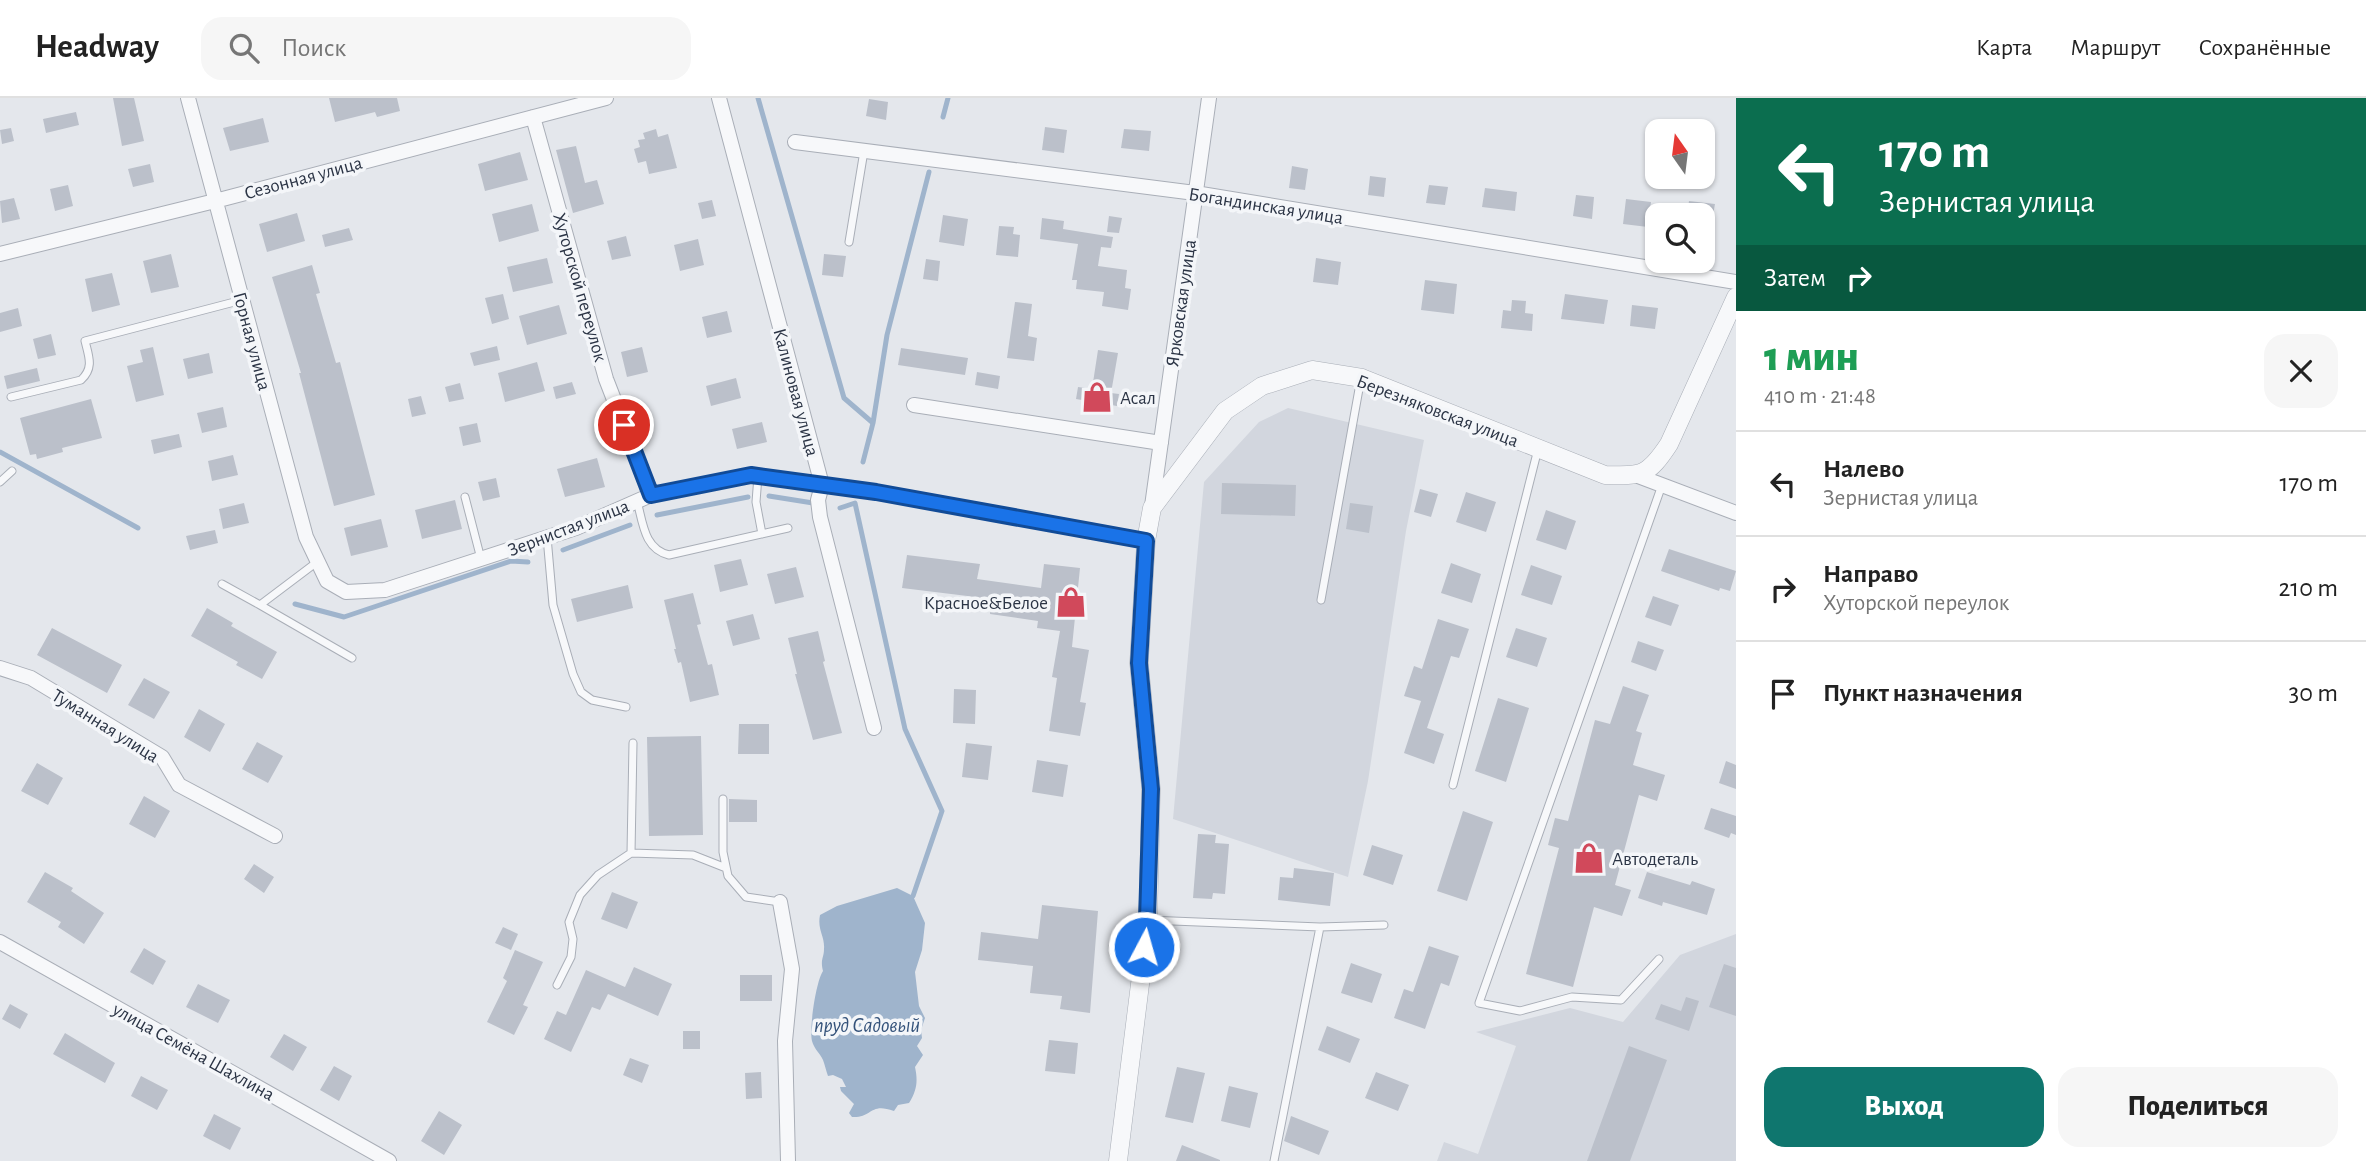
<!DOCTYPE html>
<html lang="ru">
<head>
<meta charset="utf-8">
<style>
  body { margin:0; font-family:"Alegreya Sans",sans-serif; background:#f6f6f6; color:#222; height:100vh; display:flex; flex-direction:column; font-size:26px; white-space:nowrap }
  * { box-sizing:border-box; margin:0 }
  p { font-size:23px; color:#767676 }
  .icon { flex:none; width:38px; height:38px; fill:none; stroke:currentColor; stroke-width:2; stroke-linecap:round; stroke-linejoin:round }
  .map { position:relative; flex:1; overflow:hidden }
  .sheet { display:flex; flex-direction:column; background:#fff; width:630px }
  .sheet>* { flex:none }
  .guide { background:#0b6e4f; color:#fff; overflow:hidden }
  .needle { width:46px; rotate:346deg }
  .fabs { position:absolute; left:1645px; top:21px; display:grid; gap:14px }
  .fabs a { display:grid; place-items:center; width:70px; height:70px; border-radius:14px; background:#fff; box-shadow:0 2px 5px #0004; font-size:35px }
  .pin { position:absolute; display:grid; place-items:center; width:60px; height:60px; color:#fff; margin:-30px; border:4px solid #fff; border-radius:50%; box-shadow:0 2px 7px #0007 }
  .me { position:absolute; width:77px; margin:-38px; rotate:6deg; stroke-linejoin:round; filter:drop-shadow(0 0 5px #0008) }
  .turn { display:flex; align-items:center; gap:24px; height:147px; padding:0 28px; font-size:32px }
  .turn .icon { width:91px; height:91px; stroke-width:2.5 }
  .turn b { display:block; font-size:49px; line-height:60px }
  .then { display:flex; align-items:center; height:66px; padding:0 28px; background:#0003; gap:14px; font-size:26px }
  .round { display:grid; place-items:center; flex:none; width:74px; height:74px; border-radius:21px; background:#f6f6f6 }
  .headline { display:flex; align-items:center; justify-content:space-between; height:119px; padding:0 28px }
  h1 { font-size:42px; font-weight:800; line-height:52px; color:#1e9e55 }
  .action { display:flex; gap:14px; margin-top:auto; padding:14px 28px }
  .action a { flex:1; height:80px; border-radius:21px; background:#0f766e; color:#fff; font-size:28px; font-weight:800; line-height:80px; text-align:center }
  .action a+a { background:#f6f6f6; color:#222 }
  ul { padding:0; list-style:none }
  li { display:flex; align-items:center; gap:21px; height:105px; padding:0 28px; border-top:2px solid #e0e0e0 }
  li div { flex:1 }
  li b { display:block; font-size:26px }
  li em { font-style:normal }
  header { display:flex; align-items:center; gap:42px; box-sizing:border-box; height:98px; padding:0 35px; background:#fff; border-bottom:2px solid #e0e0e0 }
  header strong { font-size:33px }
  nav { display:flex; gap:38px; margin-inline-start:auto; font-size:24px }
  .search { width:490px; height:63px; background:#f6f6f6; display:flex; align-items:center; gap:18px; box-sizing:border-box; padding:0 24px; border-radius:21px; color:#767676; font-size:26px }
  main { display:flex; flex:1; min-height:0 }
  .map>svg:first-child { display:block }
  .built { fill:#d2d6de }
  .water { fill:#9fb4cc }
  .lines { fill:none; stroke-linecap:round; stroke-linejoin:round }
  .stream { stroke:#9fb4cc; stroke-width:5 }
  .building { fill:#bbc0ca }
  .service-casing { stroke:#a9aeb7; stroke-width:9 }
  .minor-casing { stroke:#a9aeb7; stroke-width:16 }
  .tertiary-casing { stroke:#a9aeb7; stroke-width:19 }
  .service { stroke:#f7f8fa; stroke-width:7 }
  .minor { stroke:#f7f8fa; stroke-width:14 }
  .tertiary { stroke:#f7f8fa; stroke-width:18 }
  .route-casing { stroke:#114b97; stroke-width:18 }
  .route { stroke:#1a73e8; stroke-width:12 }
  .labels { text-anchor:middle; stroke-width:7; stroke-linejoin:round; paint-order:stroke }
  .street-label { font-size:19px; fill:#2b3445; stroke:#f4f6f9 }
  .poi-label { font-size:19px; fill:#2b3445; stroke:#f4f6f9; text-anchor:start }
  .water-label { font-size:21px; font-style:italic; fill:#34527a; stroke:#f4f6f9 }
</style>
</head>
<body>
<header>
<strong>Headway</strong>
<div class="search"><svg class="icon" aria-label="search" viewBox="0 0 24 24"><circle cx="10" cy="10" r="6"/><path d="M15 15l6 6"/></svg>Поиск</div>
<nav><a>Карта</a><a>Маршрут</a><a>Сохранённые</a></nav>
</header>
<main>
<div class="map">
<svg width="1736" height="1063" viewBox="0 0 1736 1063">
  <rect width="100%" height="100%" fill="#e4e7ec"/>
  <path class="built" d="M1288,310l136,32 -18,91 -38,250 -20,96 -175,-58 31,-337 55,-60z
    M1736,836v227h-299l7,-19 34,12 38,-108 -40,-14 94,-24 53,14 57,-67z"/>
  <path class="water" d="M897,790l16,8 12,27 -3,27 -7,22 4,34 6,12 -4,12 1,8 -5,8 6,9 -8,12c3,14 2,23 -6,36l-11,2 -4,6c-25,-9 -21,7 -42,6l-3,-4 5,-9 -13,-13 -1,-4h6l-4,-8 -9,-4 -5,1c-2,-5 -3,-11 -5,-16 -3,-7 -9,-11 -11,-19 -3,-12 4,-60 11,-70 -3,-12 1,-13 1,-22 1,-13 -7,-19 -4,-34l17,-9z"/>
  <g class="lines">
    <path class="stream" d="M758,0l86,300 29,25 -10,39
      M943,19l5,-19
      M873,325l14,-88 42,-163
      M0,354l138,76
      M769,398l44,7
      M840,410l15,-5 50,226 37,82 -29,85
      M657,417l91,-18
      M563,452l67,-25
      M295,506l49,13 167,-56 17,1"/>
  </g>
  <path class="building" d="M113,0h21l10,43 -22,5z
    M329,0h68l3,13 -23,6 -2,-5 -40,10z
    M869,1l19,3 -2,18 -20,-4z
    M76,14l3,13 -33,8 -3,-14z
    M263,20l6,24 -39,9 -7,-23z
    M1045,29l22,3 -3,23 -22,-3z
    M11,30l3,13 -12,3 -2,-14z
    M656,31l2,8 10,-3 9,34 -28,6 -3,-13 -8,2 -4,-14 6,-2 -2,-7 7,-1 -2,-6z
    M1124,31l27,2 -2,20 -28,-3z
    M576,48l9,37 12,-3 7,24 -31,9 -17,-63z
    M520,54l8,28 -43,11 -7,-27z
    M150,66l4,18 -21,5 -5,-18z
    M1292,68l16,3 -3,21 -16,-2z
    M1370,78l16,2 -2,19 -16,-2z
    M68,87l5,21 -18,5 -5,-22z
    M1429,87l19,2 -3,18 -19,-2z
    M1485,90l32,4 -2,19 -33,-4z
    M1576,97l18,2 -2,22 -19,-3z
    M14,100l6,21 -18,4 -2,-22z
    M1626,101l25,3 -3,25 -25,-3z
    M712,102l4,16 -14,3 -4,-16z
    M1689,103l26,3 -2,11h-26z
    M532,106l7,27 -40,11 -7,-28z
    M297,115l8,28 -38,11 -8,-28z
    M943,117l25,4 -4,27 -25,-4z
    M1109,118l13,2 -3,15 -12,-1z
    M1042,120l22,3 -1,8 50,8 -2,11 -10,-1 -3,19 29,4 -2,18 6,1 -3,21 -26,-4 2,-14 -28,-3 1,-9h-5l6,-36 -38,-5z
    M999,128l15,1 -1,7 7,1 -2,22 -22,-2z
    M349,130l4,12 -28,7 -3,-12z
    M626,138l5,20 -19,4 -5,-19z
    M698,141l6,26 -24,6 -6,-26z
    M171,156l8,33 -28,6 -8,-32z
    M824,156l22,2 -3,21 -21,-2z
    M547,160l6,25 -40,9 -6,-25z
    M1316,160l25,4 -3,23 -25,-3z
    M926,161l14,2 -2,20 -15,-2z
    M312,167l8,28 -4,1 20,69 4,-1 35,133 -41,11 -35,-133h2l-29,-96z
    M112,175l8,32 -28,7 -7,-33z
    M1425,182l32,4 -3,30 -33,-4z
    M503,196l6,25 -17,5 -7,-26z
    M1565,196l43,6 -4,24 -43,-5z
    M1512,202l14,1 -1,12 8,1 -1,17 -31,-3 2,-18 8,1z
    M1015,204l17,2 -4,32 9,2 -3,23 -27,-3z
    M559,207l8,29 -40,11 -8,-29z
    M1632,207l26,3 -3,21 -25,-3z
    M18,210l4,18 -22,6v-19z
    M727,213l5,21 -25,6 -5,-21z
    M51,236l5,21 -18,4 -5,-20z
    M497,248l3,14 -26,6 -4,-13z
    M153,249l11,48 -28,7 -9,-36 16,-4 -3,-12z
    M642,249l6,25 -21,5 -6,-25z
    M901,250l67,10 -3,17 -67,-10z
    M1098,252l20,3 -7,40 8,1 -2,12 -41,-7 2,-12 14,2z
    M209,255l4,20 -25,6 -5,-20z
    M537,264l8,29 -40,11 -7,-29z
    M37,270l3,13 -33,8 -3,-13z
    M977,274l23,4 -2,13 -23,-4z
    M736,280l5,20 -30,8 -5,-20z
    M572,284l4,12 -20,5 -3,-12z
    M460,285l4,16 -15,3 -4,-15z
    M421,298l5,18 -14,3 -4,-18z
    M91,301l11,39 -40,10 1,4 -26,7 -1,-5 -6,1 -10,-37z
    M223,309l4,20 -25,6 -5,-20z
    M762,324l5,20 -30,7 -5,-20z
    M477,325l4,19 -18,4 -4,-19z
    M179,336l3,13 -28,7 -3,-14z
    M233,357l5,20 -26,6 -4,-20z
    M597,360l8,29 -40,10 -8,-28z
    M496,380l4,19 -17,4 -5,-19z
    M1222,385l74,2 -1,31 -74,-2z
    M1420,391l18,5 -7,23 -17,-5z
    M1466,394l30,10 -10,30 -30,-10z
    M455,402l7,29 -40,10 -7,-29z
    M244,405l5,20 -26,6 -4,-20z
    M1350,405l23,3 -4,27 -23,-4z
    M1546,412l30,11 -10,29 -30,-10z
    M381,421l7,28 -37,9 -7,-28z
    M215,432l3,13 -28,7 -4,-14z
    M1669,451l67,22 -6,20 -10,-3 -1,3 -58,-20z
    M907,457l73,9 -3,15 64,9 3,-24 36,4 -8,79 17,3 -9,52 6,1 -6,33 -31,-5 8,-53 -5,-1 8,-46 -23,-3 1,-7 -48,-7 2,-15 -90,-11z
    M741,461l7,26 -28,7 -6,-27z
    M1451,465l30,11 -9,29 -31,-10z
    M1531,467l31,11 -10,29 -31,-10z
    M796,469l8,30 -29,7 -8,-30z
    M628,487l5,23 -56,14 -6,-23z
    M693,495l8,31 -4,1 11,40 4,-1 7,31 -29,7 -9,-40 -3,1 -4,-14h2l-12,-49z
    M1653,498l26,9 -8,21 -26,-9z
    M207,510l26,15 -2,3 46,26 -15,27 -26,-14 2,-3 -47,-26z
    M753,516l7,25 -27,7 -7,-25z
    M1438,521l31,10 -10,29 -8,-2 -24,72 17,6 -10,30 -30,-11 17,-52 -17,-5 10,-30 8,3z
    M52,530l70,37 -15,28 -70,-38z
    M1516,530l31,10 -10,29 -31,-10z
    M818,533l7,30 -2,1 19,71 -29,7 -18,-66h2l-9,-36z
    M1638,543l26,9 -8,21 -25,-9z
    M144,580l26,14 -16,27 -26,-14z
    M1623,588l26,9 -13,36 6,2 -9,32 32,10 -8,26 -18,-6 -24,90 16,5 -9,26 -28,-9 -21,80 -47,-13 33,-126 -11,-3 7,-27 13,3 27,-101 15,4z
    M954,591l22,1 -1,34 -22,-1z
    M1498,600l31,10 -23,74 -31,-11z
    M199,611l26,15 -15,28 -26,-15z
    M739,626h30v30h-31z
    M701,638l2,99 -54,1 -2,-99z
    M257,644l26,14 -15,27 -26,-14z
    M966,645l26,3 -4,34 -26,-3z
    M1037,662l31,5 -5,32 -31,-5z
    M1726,663l10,4v24l-17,-6z
    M37,665l26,15 -15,27 -27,-14z
    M144,698l26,15 -15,27 -26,-14z
    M729,701l28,1v22h-28z
    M1711,710l25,8v19l-5,-2 -2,5 -25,-9z
    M1463,713l30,11 -26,79 -30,-10z
    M1198,736l18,1 -1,8 14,1 -4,50 -12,-1 -1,6 -19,-1z
    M1372,747l31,10 -10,30 -30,-10z
    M254,766l20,13 -10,16 -20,-14z
    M1294,770l40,5 -4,33 -52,-6 2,-23 13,1z
    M45,774l28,16 -2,3 33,22 -20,31 -26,-17 3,-5 -34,-20z
    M1647,774l43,13 2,-4 23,8 -8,26 -44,-13 -1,4 -24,-8z
    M612,794l26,10 -11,27 -26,-10z
    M1042,807l56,6 -8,102 -30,-4 2,-13 -32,-3 3,-27 -55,-6 3,-28 57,7z
    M503,829l15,7 -7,16 -16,-7z
    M1429,848l30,10 -10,30 -8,-3 -16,46 -31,-11 10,-29 9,3z
    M144,850l22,13 -13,24 -23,-13z
    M515,852l28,12 -20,43 5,2 -14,28 -27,-13 20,-41 -4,-3z
    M1351,865l31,11 -10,29 -31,-10z
    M1724,866l12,4v48l-27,-9z
    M634,869l38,17 -14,32 -50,-22 -8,16 -8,-3 -21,45 -27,-13 13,-28 9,4 20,-45 39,17z
    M740,877h32v26h-32z
    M198,886l32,16 -12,23 -32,-16z
    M1686,899l13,4 -10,30 -34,-12 6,-15 20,7z
    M10,906l18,10 -8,15 -18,-10z
    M1327,928l33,13 -10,24 -32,-13z
    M683,933h17v18h-17z
    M65,935l50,30 -10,20 -52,-29z
    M284,936l23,13 -14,24 -23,-14z
    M1049,942l29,3 -3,31 -30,-3z
    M1629,948l38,14 -37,101h-43z
    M630,960l19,7 -7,18 -19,-8z
    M334,968l18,10 -13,25 -19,-11z
    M1177,969l28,6 -12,50 -28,-6z
    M761,974l1,26 -16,1 -1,-26z
    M1376,974l33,13 -11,26 -33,-13z
    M141,978l27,14 -11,20 -26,-14z
    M1229,988l29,7 -8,35 -29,-7z
    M439,1013l23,14 -18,30 -23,-14z
    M214,1016l27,14 -11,22 -27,-14z
    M1291,1018l38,15 -10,24 -35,-14z
    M1182,1047l38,15v1h-44z"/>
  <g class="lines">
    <defs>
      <path id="service" d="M849,144l15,-91
        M11,299l70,-17c13,-12 8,-23 4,-39l157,-41
        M758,378l-2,26 6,32
        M0,384l12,-11
        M465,399l16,62
        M637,403c6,22 7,48 32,54l119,-27
        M547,439l6,68 20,69 8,18 11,8 34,7
        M317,464l-57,43 92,53
        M222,486l38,21
        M1321,502l40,-222
        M633,645l-2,110 62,2 33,13
        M1453,687l85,-336
        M723,701v53l5,24 18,21 34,5
        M1148,822l172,7 64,-2
        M1659,861l-38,41 -49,-3 -52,14 -41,-8 183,-518
        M557,887l14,-28 2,-18 -4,-17 11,-27 18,-20 33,-22
        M1274,1063l46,-234"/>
      <path id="minor" d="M188,0l118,439 21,44 19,11 39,-2 191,-62 75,-33 100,-20 125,17 270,49
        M719,0l103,387 -4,15 2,17 54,211
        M533,19l73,262 45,116
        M795,44l400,51 541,89
        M0,156l215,-53 391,-103
        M914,307l247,38
        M1638,378l98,37
        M1152,408l57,-408
        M0,570l31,10 131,79 17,28 96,51
        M780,804l12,67 -7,72 3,120
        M0,844l389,219"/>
      <path id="tertiary" d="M1118,1063l30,-241 3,-131 -12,-126 7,-122 6,-33 73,-97 37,-25 50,-16 50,8 243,97c37,1 43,1 64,-31l67,-147"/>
    </defs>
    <use href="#service" class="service-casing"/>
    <use href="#minor" class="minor-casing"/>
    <use href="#tertiary" class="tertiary-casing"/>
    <use href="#service" class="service"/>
    <use href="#minor" class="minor"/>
    <use href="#tertiary" class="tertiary"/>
  </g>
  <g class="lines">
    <defs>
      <path id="route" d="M624,327l27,70 100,-20 125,17 270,49 -7,122 12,126 -4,131 -3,27"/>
    </defs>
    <use href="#route" class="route-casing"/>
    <use href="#route" class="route"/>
  </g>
  <defs>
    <symbol id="shop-bare" viewBox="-9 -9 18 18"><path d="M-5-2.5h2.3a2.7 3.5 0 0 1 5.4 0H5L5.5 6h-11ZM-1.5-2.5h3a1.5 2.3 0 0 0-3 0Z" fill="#d1495b" stroke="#f4f6f9" stroke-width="2.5" paint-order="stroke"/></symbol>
  </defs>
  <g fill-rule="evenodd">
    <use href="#shop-bare" x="1075" y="277" width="44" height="44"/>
    <use href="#shop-bare" x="1049" y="482" width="44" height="44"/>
    <use href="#shop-bare" x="1567" y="738" width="44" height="44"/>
  </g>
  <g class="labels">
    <g class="street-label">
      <text transform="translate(303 79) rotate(-15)" y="7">Сезонная улица</text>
      <text transform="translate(1266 107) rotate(9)" y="7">Богандинская улица</text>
      <text transform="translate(581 189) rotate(74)" y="7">Хуторской переулок</text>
      <text transform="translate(1180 205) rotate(-82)" y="7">Ярковская улица</text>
      <text transform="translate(253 243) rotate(75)" y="7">Горная улица</text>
      <text transform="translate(797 294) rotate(75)" y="7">Калиновая улица</text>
      <text transform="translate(1438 312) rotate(21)" y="7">Березняковская улица</text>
      <text transform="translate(568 429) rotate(-21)" y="7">Зернистая улица</text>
      <text transform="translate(106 627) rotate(32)" y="7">Туманная улица</text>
      <text transform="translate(194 953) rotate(29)" y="7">улица Семёна Шахлина</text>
    </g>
    <g class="poi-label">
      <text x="1120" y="306">Асал</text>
      <text x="1048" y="511" text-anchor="end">Красное&amp;Белое</text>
      <text x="1612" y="767">Автодеталь</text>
    </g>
    <g class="water-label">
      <text x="867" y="934">пруд Садовый</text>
    </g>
  </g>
</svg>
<div class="fabs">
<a><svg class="needle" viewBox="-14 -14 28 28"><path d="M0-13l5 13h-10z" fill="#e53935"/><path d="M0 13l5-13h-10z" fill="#767676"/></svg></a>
<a><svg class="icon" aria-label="search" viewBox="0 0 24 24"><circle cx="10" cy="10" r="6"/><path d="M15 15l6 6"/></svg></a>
</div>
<div class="pin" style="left:624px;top:327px;background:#d93025"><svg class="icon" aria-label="arrive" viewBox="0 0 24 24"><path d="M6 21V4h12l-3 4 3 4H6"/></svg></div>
<svg class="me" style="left:1144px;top:849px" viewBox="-20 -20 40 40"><circle r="17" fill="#1a73e8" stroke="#fff" stroke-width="3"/><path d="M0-11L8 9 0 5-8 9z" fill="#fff"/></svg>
</div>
<section class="sheet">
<div class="guide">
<div class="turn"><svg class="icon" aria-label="left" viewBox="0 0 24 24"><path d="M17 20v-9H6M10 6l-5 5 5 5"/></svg><div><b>170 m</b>Зернистая улица</div></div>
<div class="then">Затем<svg class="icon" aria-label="right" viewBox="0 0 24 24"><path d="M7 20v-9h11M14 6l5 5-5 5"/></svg></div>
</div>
<div class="headline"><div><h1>1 мин</h1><p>410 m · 21:48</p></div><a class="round"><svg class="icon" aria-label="close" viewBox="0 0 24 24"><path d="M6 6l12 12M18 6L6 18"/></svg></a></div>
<ul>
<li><svg class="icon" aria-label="left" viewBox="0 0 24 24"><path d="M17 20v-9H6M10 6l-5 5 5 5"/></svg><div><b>Налево</b><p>Зернистая улица</p></div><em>170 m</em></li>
<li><svg class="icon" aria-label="right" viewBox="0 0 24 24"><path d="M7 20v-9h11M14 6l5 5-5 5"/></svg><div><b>Направо</b><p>Хуторской переулок</p></div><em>210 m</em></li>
<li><svg class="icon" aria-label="arrive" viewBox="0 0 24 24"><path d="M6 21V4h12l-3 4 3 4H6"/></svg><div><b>Пункт назначения</b></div><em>30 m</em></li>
</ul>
<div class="action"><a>Выход</a><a>Поделиться</a></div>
</section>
</main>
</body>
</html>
